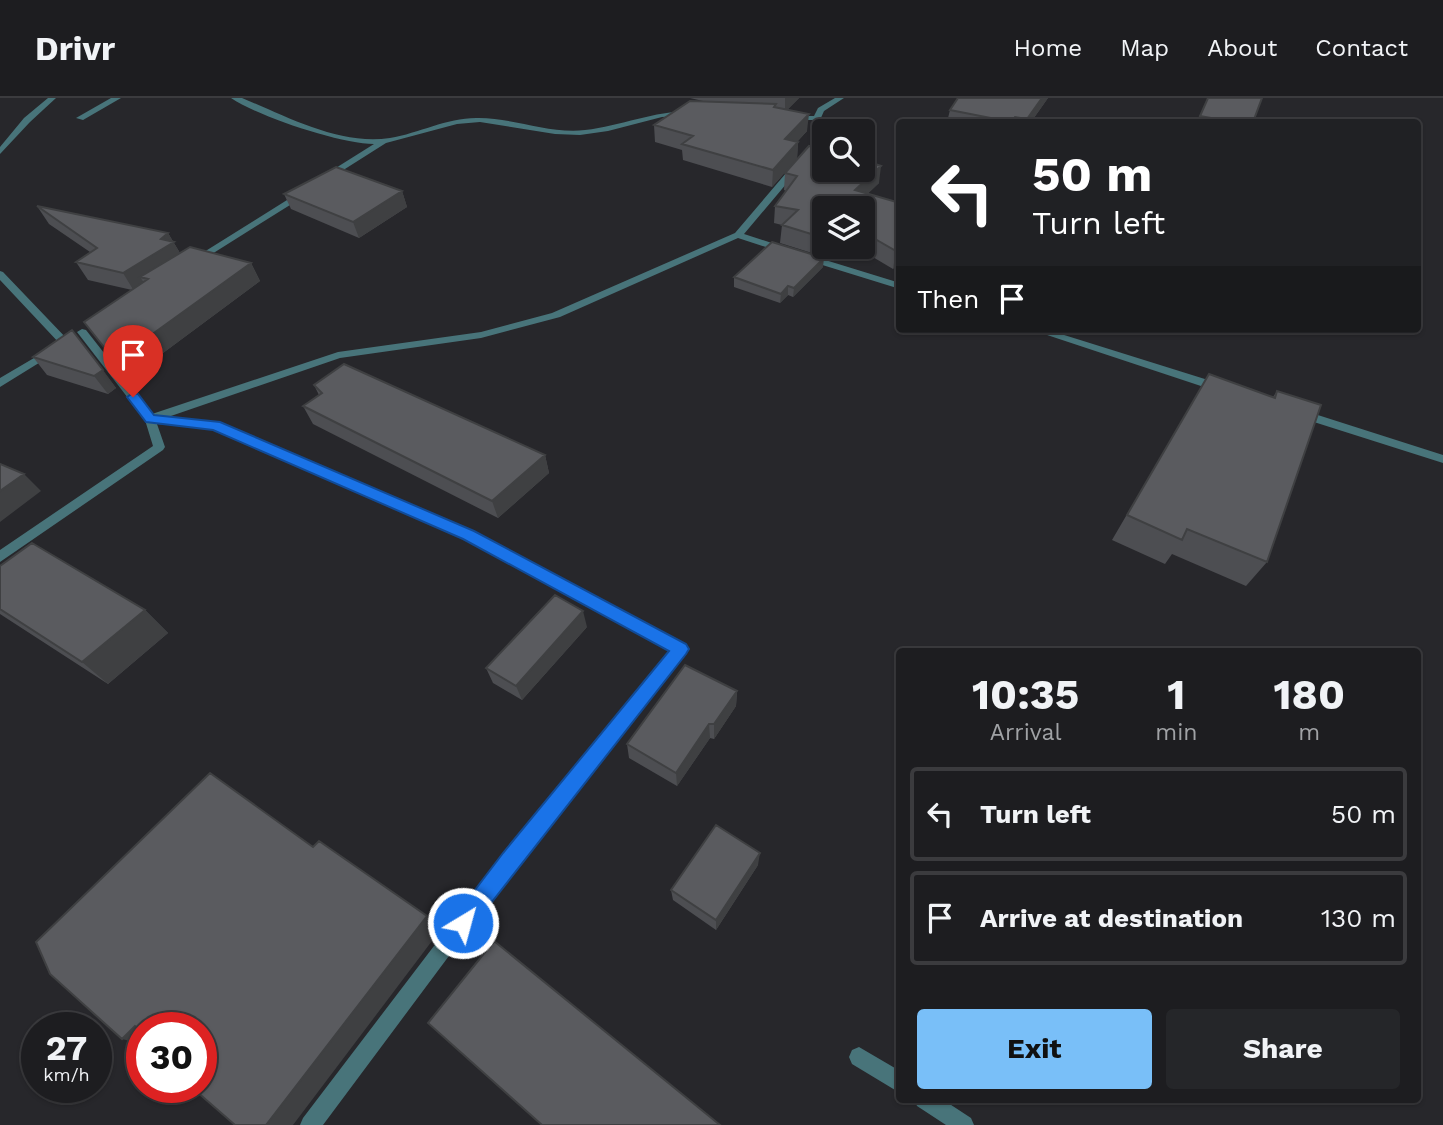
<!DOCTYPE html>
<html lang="en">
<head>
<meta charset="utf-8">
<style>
  body { margin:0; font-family:"Work Sans",sans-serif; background:#252629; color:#f1f3f6; height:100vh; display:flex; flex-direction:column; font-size:26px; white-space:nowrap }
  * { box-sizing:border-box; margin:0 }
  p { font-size:23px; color:#a0a2a5 }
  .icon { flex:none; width:38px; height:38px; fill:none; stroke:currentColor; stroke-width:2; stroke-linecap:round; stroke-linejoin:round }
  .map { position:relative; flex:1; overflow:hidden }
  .panel { position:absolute; left:896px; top:550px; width:525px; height:455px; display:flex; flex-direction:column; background:#1d1d20; border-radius:7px; box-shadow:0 2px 5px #0004,0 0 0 2px #3b3b3e }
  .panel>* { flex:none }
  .hud { position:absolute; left:896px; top:21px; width:525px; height:214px; border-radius:7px; box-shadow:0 2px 5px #0004,0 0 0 2px #3b3b3e; background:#202124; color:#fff; overflow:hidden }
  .buttons { position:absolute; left:812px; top:21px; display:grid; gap:14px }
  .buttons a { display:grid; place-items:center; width:63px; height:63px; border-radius:7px; background:#1d1d20; box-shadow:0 2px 5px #0004,0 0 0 2px #3b3b3e; font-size:35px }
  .speed { position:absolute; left:21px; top:914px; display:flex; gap:14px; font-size:35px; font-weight:700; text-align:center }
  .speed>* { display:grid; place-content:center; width:91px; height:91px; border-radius:50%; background:#1d1d20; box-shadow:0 2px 5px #0004,0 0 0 2px #3b3b3e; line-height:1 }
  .speed small { font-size:18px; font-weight:400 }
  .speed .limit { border:10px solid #d22; background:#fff; color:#111 }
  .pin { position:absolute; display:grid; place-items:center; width:60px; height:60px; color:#fff; margin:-72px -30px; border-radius:50% 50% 50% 0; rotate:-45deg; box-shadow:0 0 7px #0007 }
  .pin .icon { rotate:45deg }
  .me { position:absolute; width:77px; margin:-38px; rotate:37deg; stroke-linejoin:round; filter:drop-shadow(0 0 5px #0008) }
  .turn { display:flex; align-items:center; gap:24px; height:147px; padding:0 21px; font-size:32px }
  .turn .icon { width:91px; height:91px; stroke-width:2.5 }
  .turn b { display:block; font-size:49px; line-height:60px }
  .then { display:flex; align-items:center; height:66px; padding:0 21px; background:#0003; gap:14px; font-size:26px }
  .eta { display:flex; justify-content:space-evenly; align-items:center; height:119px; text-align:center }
  .eta b { font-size:42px; font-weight:700; line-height:49px }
  .action { display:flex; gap:14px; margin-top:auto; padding:14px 21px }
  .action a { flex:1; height:80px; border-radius:7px; background:#79bff8; color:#111; font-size:28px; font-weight:700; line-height:80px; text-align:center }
  .action a+a { background:#252629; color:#f1f3f6 }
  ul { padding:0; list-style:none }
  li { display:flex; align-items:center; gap:21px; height:94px; margin:0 14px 10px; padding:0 7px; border:4px solid #3b3b3e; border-radius:7px }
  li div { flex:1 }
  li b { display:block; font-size:26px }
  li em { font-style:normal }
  header { display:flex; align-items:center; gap:42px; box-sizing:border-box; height:98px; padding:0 35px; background:#1d1d20; border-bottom:2px solid #3b3b3e }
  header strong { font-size:33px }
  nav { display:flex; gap:38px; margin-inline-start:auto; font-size:24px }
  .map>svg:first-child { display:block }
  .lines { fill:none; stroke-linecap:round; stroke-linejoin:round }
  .minor { fill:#48747a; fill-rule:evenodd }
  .wall { fill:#4d4e52 }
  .shaded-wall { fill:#3f4042 }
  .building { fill:#5a5b5f; stroke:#3f4042; stroke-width:2 }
  .route { fill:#1a73e8; stroke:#114b97; stroke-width:2 }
</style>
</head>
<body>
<header>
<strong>Drivr</strong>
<nav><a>Home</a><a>Map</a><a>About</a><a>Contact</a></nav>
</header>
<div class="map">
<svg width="1443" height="1027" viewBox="0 0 1443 1027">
  <rect width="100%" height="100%" fill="#27272b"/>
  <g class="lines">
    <path class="minor" d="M48,0h8l-26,24 -30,32v-7l24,-29z
      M111,0h10l-38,22 -7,-2z
      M231,0h11c44,18 98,48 148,40 30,-5 58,-21 89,-20 35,0 70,16 106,12 36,-4 69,-19 105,-19l4,2 -4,2 -28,2 -54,14 -28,4 -25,-1 -75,-12 -23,2 -71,19 -60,38 -3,-1v-4l51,-32c-33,0 -115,-27 -143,-46z
      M835,0h9l-20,13 -4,9h-29l-4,-2 4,-2h23l4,-8z
      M821,34h3v7l-80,95 46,15v4h-6l-46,-15 -178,79 -79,21 -141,20 -172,59 51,5 254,110 212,113 2,4 -171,217 -193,259h-23l3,-7 201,-264 166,-203 -207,-113 -250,-109 -56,-5 8,23 -2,3 -163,112v-12l153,-104 -8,-26 -68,-88 5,-3 4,1 66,84 186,-62 143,-20 71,-19 183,-80z
      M303,92l4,3 -1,2 -110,69 -8,-2z
      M803,157h6l91,28v6l-97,-30z
      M0,173l3,1 66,69v4h-8l-61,-65z
      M1029,231h16l179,56 2,3 -6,4 -4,-1z
      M51,250l4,1v4l-55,34v-9z
      M1299,311l144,46v8l-148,-47v-6z
      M859,949l41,24v22l-48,-29 -3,-7 3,-7z
      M914,1001h28l29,19 3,7h-28l-29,-19z"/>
  </g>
  <path class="wall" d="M690,0h109l-12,12 20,21 -10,11h1l-1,17 -25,28 -89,-27 -1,-10 -27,-8 -1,-17 49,-24z
    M1048,0l-17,24h-84l3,-12z
    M1208,0l45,24h-56z
    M785,75l94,10 -12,11 33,9v58l-7,8 -37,-22h7v-39h-39v39h20l-13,12 -51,-16 2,-18 -8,-2 1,-17 11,-15 -2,-1z
    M402,93l5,16 -48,31 -68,-29 -7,-15z
    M37,108l131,27 12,20 71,10 9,18 -132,98 -44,-57 48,-32 -44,-10 -12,-18 14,-10 -41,-28z
    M823,169l-30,30 -5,-2 -8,8 -46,-16v-10z
    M72,232l44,58 -8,6 -61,-19 -14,-18z
    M1209,276l64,23 4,-6 -10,171 -21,24 -74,-32 -7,10 -53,-24z
    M314,287l231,70 4,18 -51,45 -185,-94 -10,-18 16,-11z
    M0,468l145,44 23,23 -60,51 -108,-70z
    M587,529l-65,73 -29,-17 -7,-15z
    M737,593l-1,15 -22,33 -4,-1 -33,48 -48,-28 -2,-14z
    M758,767l-42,65 -43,-30 -2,-10z"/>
  <path class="shaded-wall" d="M785,0h14l-14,14z
    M1042,0h6l-17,24h-5l1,-3z
    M809,16l-2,17 -23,25 1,-17z
    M798,44l-1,17 -25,28 1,-17z
    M881,68l-2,17 -26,25 2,-18z
    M402,93l5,16 -48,31 -6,-16z
    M168,135l16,27 -36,19 -8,-2 5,7 -11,7 -11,-18 38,-34z
    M833,149h11l-13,12z
    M900,149v14l-7,8 3,-18z
    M824,160l-1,9 -30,30 1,-9z
    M251,165l9,18 -132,98 -13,-18z
    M788,188v9l-8,8 1,-9z
    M103,272l13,18 -8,6 -14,-18z
    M545,357l4,18 -51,45 -6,-17z
    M24,376l17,17 -41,31v-31z
    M145,512l23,23 -60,51 -26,-22z
    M583,513l4,16 -65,73 -6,-14z
    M737,593l-1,15 -22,33v-15z
    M709,626l1,14 -33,48 -1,-13z
    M760,755l-2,12 -42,65v-10z
    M427,818l14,13 -148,196h-27z
    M135,928l7,1v17l-20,-5z"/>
  <path class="building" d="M958,0h84l-15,21 -12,-2 -4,5 -61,-12z
    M1208,0h54l-9,24h-20l-33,-6z
    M690,3l86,3 -2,3 35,7 -24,25 13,3 -25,28 -91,-26 11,-8 -39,-11z
    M809,48l15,4v20h39v-10l18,6 -26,24 45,13v44l-4,4 -33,-19v-24h-39v30l-42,-13 16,-15 -23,-4 22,-30 -12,-3z
    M336,69l66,24 -49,31 -69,-28z
    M37,108l131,27 -7,6 13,3 -51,31 -47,-11 21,-14z
    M772,144l52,16 -30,30 -6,-2 -7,8 -47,-17z
    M190,149l61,16 -136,98 -31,-39 64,-43 -8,-2z
    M72,232l31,40 -9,6 -61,-19z
    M344,266l201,91 -53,46 -189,-95 19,-13 -8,-8z
    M1209,276l66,24 2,-7 44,14 -54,157 -80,-33 -5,11 -55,-25z
    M0,366l24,10 -24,17z
    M32,445l113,67 -63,52 -82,-53v-43z
    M555,497l28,16 -67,75 -30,-18z
    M685,567l52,26 -23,33h-5l-33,49 -49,-29z
    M210,675l103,74 6,-6 108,75 -161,209h-31l-39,-34 5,-4v-60h-59v5l-7,-6 -13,13 -72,-65 -14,-32z
    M716,727l44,28 -44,67 -45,-30z
    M494,843l226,184h-178l-114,-102z"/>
  <path class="route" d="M133,295l5,1 16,21 66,7 254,109 212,113 3,5 -3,5 -216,276 -7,3 -7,-3 -3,-7 3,-8 47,-62 166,-202 -206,-112 -250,-109 -67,-8 -19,-25z"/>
</svg>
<div class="buttons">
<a><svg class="icon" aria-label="search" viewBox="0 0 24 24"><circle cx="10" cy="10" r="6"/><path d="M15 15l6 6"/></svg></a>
<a><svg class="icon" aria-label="layers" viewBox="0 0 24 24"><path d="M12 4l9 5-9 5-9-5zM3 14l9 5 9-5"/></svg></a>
</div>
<div class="speed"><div>27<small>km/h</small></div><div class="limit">30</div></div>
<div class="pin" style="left:133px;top:299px;background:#d93025"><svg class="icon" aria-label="arrive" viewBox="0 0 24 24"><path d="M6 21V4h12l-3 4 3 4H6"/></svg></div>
<svg class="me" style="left:463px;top:825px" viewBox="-20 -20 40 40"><circle r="17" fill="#1a73e8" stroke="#fff" stroke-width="3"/><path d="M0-11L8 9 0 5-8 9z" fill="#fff"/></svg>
<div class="hud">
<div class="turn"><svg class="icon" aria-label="left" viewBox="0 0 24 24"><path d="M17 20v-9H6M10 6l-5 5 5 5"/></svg><div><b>50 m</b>Turn left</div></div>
<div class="then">Then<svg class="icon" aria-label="arrive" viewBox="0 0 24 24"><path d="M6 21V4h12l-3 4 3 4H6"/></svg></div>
</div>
<section class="panel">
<div class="eta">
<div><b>10:35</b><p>Arrival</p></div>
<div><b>1</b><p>min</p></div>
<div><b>180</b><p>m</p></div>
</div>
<ul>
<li><svg class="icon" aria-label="left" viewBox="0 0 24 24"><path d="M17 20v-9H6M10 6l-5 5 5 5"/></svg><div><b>Turn left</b></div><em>50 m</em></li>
<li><svg class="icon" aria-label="arrive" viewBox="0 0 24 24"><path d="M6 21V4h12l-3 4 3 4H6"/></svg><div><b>Arrive at destination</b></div><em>130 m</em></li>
</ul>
<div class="action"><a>Exit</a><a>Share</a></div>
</section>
</div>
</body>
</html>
